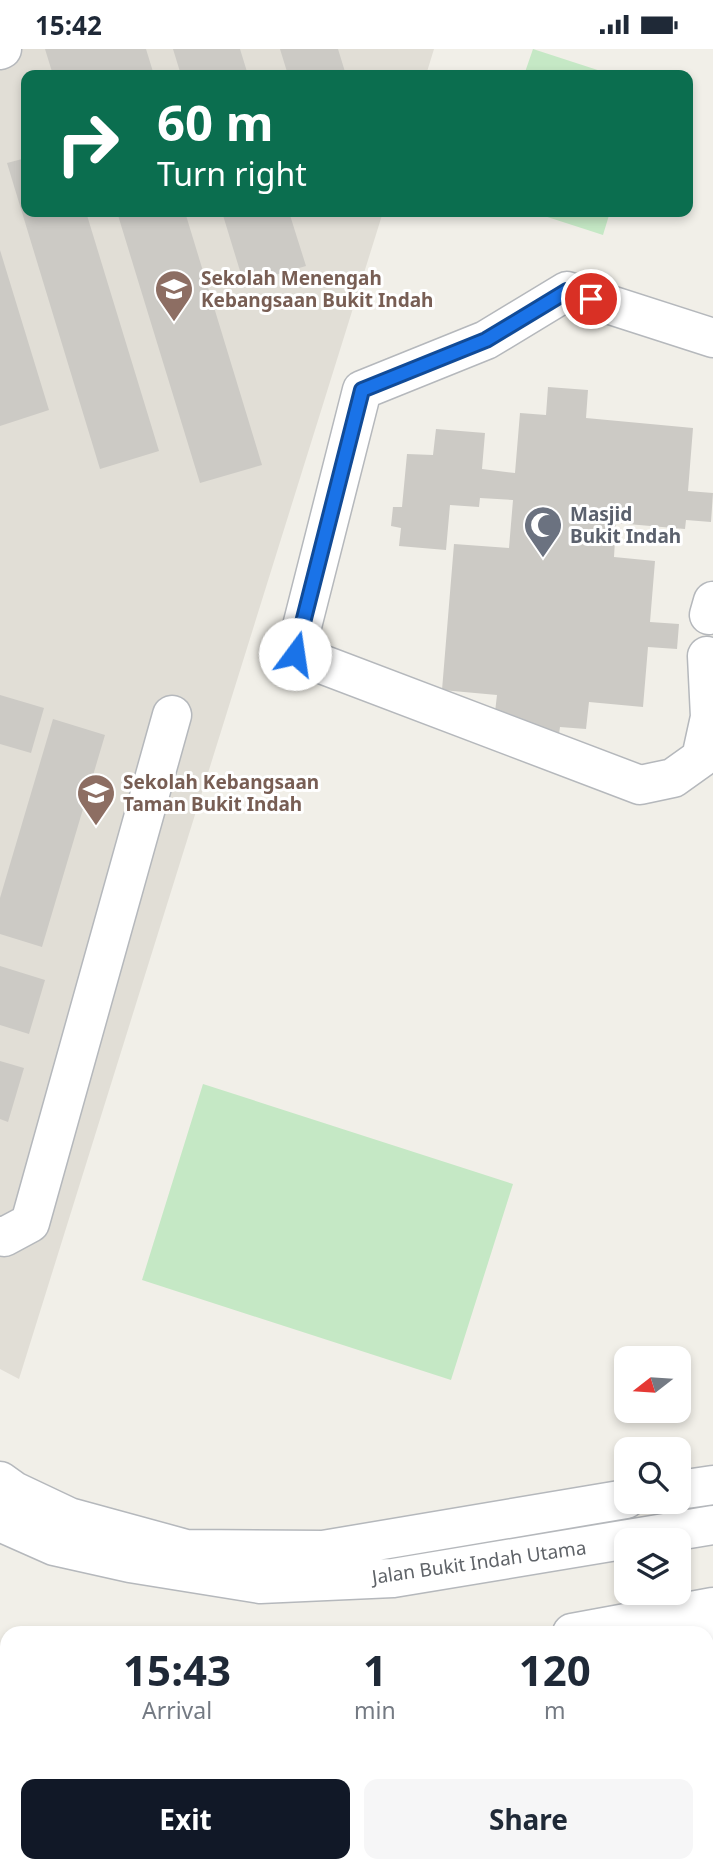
<!DOCTYPE html>
<html lang="en">
<head>
<meta charset="utf-8">
<style>
  body { margin:0; font-family:"Noto Sans",sans-serif; background:#f6f6f7; color:#1f2937; height:100vh; display:flex; flex-direction:column; font-size:26px; white-space:nowrap }
  * { box-sizing:border-box; margin:0 }
  p { font-size:23px; color:#747a83 }
  .icon { flex:none; width:38px; height:38px; fill:none; stroke:currentColor; stroke-width:2; stroke-linecap:round; stroke-linejoin:round }
  .map { position:relative; flex:1; overflow:hidden }
  .details { position:absolute; left:0px; top:1577px; width:714px; height:247px; display:flex; flex-direction:column; background:#fff; border-radius:21px 21px 0 0; box-shadow:0 4px 10px #0003 }
  .details>* { flex:none }
  .top-card { position:absolute; left:21px; top:21px; width:672px; height:147px; border-radius:14px; box-shadow:0 4px 10px #0003; background:#0b6e4f; color:#fff; overflow:hidden }
  .needle { width:46px; rotate:253deg }
  .controls { position:absolute; left:614px; top:1297px; display:grid; gap:14px }
  .controls a { display:grid; place-items:center; width:77px; height:77px; border-radius:14px; background:#fff; box-shadow:0 4px 10px #0003; font-size:35px }
  .pin { position:absolute; display:grid; place-items:center; width:60px; height:60px; color:#fff; margin:-30px; border:4px solid #fff; border-radius:50%; box-shadow:0 2px 7px #0007 }
  .me { position:absolute; width:77px; margin:-38px; rotate:14deg; stroke-linejoin:round; filter:drop-shadow(0 0 5px #0008) }
  .turn { display:flex; align-items:center; gap:24px; height:147px; padding:0 21px; font-size:32px }
  .turn .icon { width:91px; height:91px; stroke-width:2.5 }
  .turn b { display:block; font-size:49px; line-height:60px }
  .eta { display:flex; justify-content:space-evenly; align-items:center; height:119px; text-align:center }
  .eta b { font-size:42px; font-weight:700; line-height:49px }
  .action { display:flex; gap:14px; margin-top:auto; padding:14px 21px }
  .action a { flex:1; height:80px; border-radius:14px; background:#111827; color:#fff; font-size:28px; font-weight:700; line-height:80px; text-align:center }
  .action a+a { background:#f6f6f7; color:#1f2937 }
  .status { display:flex; justify-content:space-between; align-items:center; height:49px; padding:0 35px; background:#fff; direction:ltr }
  .status svg { height:19px; fill:currentColor }
  .map>svg:first-child { display:block }
  .education { fill:#e1ded6 }
  .green { fill:#c5e8c5 }
  .building { fill:#cccac5 }
  .lines { fill:none; stroke-linecap:round; stroke-linejoin:round }
  .minor-casing { stroke:#b5b8bc; stroke-width:41 }
  .minor { stroke:#fff; stroke-width:38 }
  .route-casing { stroke:#114b97; stroke-width:18 }
  .route { stroke:#1a73e8; stroke-width:12 }
  .labels { text-anchor:middle; stroke-width:6; stroke-linejoin:round; paint-order:stroke }
  .education-label { font-size:19px; font-weight:bold; fill:#785e54; stroke:#fff; text-anchor:start }
  .worship-label { font-size:19px; font-weight:bold; fill:#5b616d; stroke:#fff; text-anchor:start }
  .street-label { font-size:19px; fill:#5f6368; stroke:#fff }
</style>
</head>
<body>
<div class="status"><b>15:42</b><svg viewBox="0 0 49 12"><path d="M0 12V9h3v3zM5 12V6h3v6zM10 12V3h3v9zM15 12V0h3v12zM26 1h20v11H26zM47 4h2v5h-2z"/></svg></div>
<div class="map">
<svg width="713" height="1823" viewBox="0 0 713 1823">
  <rect width="100%" height="100%" fill="#f1efe8"/>
  <path class="education" d="M0,0h434l-8,26h-400v137h357l-364,1167 -19,-10z"/>
  <path class="green" d="M533,0l80,26h-89z
    M532,163h78l-7,23z
    M203,1035l310,100 -62,196 -309,-100z"/>
  <path class="building" d="M45,0h101l8,26h-101z
    M173,0h67l8,26h-67z
    M280,0h58l8,26h-58z
    M26,109v54h60l73,239 -59,18 -93,-306z
    M117,163h68l77,253 -62,18z
    M222,163h67l17,54 -62,18z
    M0,201l49,160 -49,16z
    M548,338l40,3 -2,28 107,10 -5,63 25,2 -2,29 -25,-2 -1,9 -69,-6 -2,34 41,4 -5,61 29,2 -2,25 -29,-2 -5,60 -54,-5 -3,27 -26,-2 -1,7 -65,-13 3,-26 -55,-5 12,-146 55,4 4,-48 -33,-2 -1,9 -29,-2 -4,45 -47,-4 2,-18 -10,-2 2,-19h9l5,-53 26,1 3,-26 49,4 -3,36 33,4 5,-60 26,2z
    M0,646l44,13 -13,45 -31,-9z
    M53,670l52,16 -63,212 -42,-13v-36z
    M0,917l45,14 -16,54 -29,-9z
    M0,1012l24,7 -16,54 -8,-3z
    M7,1724v92h66v7h-73v-87z
    M89,1816h79v7h-79z
    M243,1816h78v7h-78z
    M333,1816h97v7h-97z
    M488,1816h89l1,7h-89z
    M592,1816h82v7h-81z"/>
  <g class="lines">
    <defs>
      <path id="minor" d="M0,1l2,-1
        M709,566l4,-14
        M707,607l3,61 -9,41 -28,20 -33,7 -345,-131 67,-264 124,-50 81,-49 146,47
        M0,1187l4,1 26,-14 142,-508
        M0,1432l14,10 55,26 117,32 137,1 303,-51
        M679,1441l34,-5
        M0,1473l54,24 76,17 130,21 133,-6 320,-53
        M707,1560l6,155
        M572,1584l141,-26
        M0,1704l7,-13
        M207,1816v7
        M460,1816v7"/>
    </defs>
    <use href="#minor" class="minor-casing"/>
    <use href="#minor" class="minor"/>
  </g>
  <g class="lines">
    <defs>
      <path id="route" d="M295,605l67,-264 124,-50 81,-49 24,8"/>
    </defs>
    <use href="#route" class="route-casing"/>
    <use href="#route" class="route"/>
  </g>
  <defs>
    <symbol id="school-pin" viewBox="-11 -11 22 30"><path d="M0 17L-7.5 6A9.5 9.5 0 1 1 7.5 6Z" fill="#8d6e63" stroke="#fff"/><path d="M0-5L7-2L0 1L-7-2ZM-4 1L0 2.5L4 1V4Q0 6-4 4Z" fill="#fff"/></symbol>
    <symbol id="mosque-pin" viewBox="-11 -11 22 30"><path d="M0 17L-7.5 6A9.5 9.5 0 1 1 7.5 6Z" fill="#6b7280" stroke="#fff"/><path d="M3.5-4.9A6 6 0 1 0 3.5 4.9A5 5 0 1 1 3.5-4.9Z" fill="#fff"/></symbol>
  </defs>
  <g fill-rule="evenodd">
    <use href="#school-pin" x="152" y="218" width="44" height="60"/>
    <use href="#mosque-pin" x="521" y="454" width="44" height="60"/>
    <use href="#school-pin" x="74" y="722" width="44" height="60"/>
  </g>
  <g class="labels">
    <g class="education-label">
      <text x="201" y="236">Sekolah Menengah<tspan x="201" dy="22">Kebangsaan Bukit Indah</tspan></text>
      <text x="123" y="740">Sekolah Kebangsaan<tspan x="123" dy="22">Taman Bukit Indah</tspan></text>
    </g>
    <g class="worship-label">
      <text x="570" y="472">Masjid<tspan x="570" dy="22">Bukit Indah</tspan></text>
    </g>
    <g class="street-label">
      <text transform="translate(479 1513) rotate(-8)" y="7">Jalan Bukit Indah Utama</text>
    </g>
  </g>
</svg>
<div class="controls">
<a><svg class="needle" viewBox="-14 -14 28 28"><path d="M0-13l5 13h-10z" fill="#e53935"/><path d="M0 13l5-13h-10z" fill="#747a83"/></svg></a>
<a><svg class="icon" aria-label="search" viewBox="0 0 24 24"><circle cx="10" cy="10" r="6"/><path d="M15 15l6 6"/></svg></a>
<a><svg class="icon" aria-label="layers" viewBox="0 0 24 24"><path d="M12 4l9 5-9 5-9-5zM3 14l9 5 9-5"/></svg></a>
</div>
<div class="pin" style="left:591px;top:250px;background:#d93025"><svg class="icon" aria-label="arrive" viewBox="0 0 24 24"><path d="M6 21V4h12l-3 4 3 4H6"/></svg></div>
<svg class="me" style="left:295px;top:605px" viewBox="-20 -20 40 40"><circle r="19" fill="#fff"/><path d="M0-13L10 11 0 6-10 11z" fill="#1a73e8"/></svg>
<div class="top-card">
<div class="turn"><svg class="icon" aria-label="right" viewBox="0 0 24 24"><path d="M7 20v-9h11M14 6l5 5-5 5"/></svg><div><b>60 m</b>Turn right</div></div>
</div>
<section class="details">
<div class="eta">
<div><b>15:43</b><p>Arrival</p></div>
<div><b>1</b><p>min</p></div>
<div><b>120</b><p>m</p></div>
</div>
<div class="action"><a>Exit</a><a>Share</a></div>
</section>
</div>
</body>
</html>
